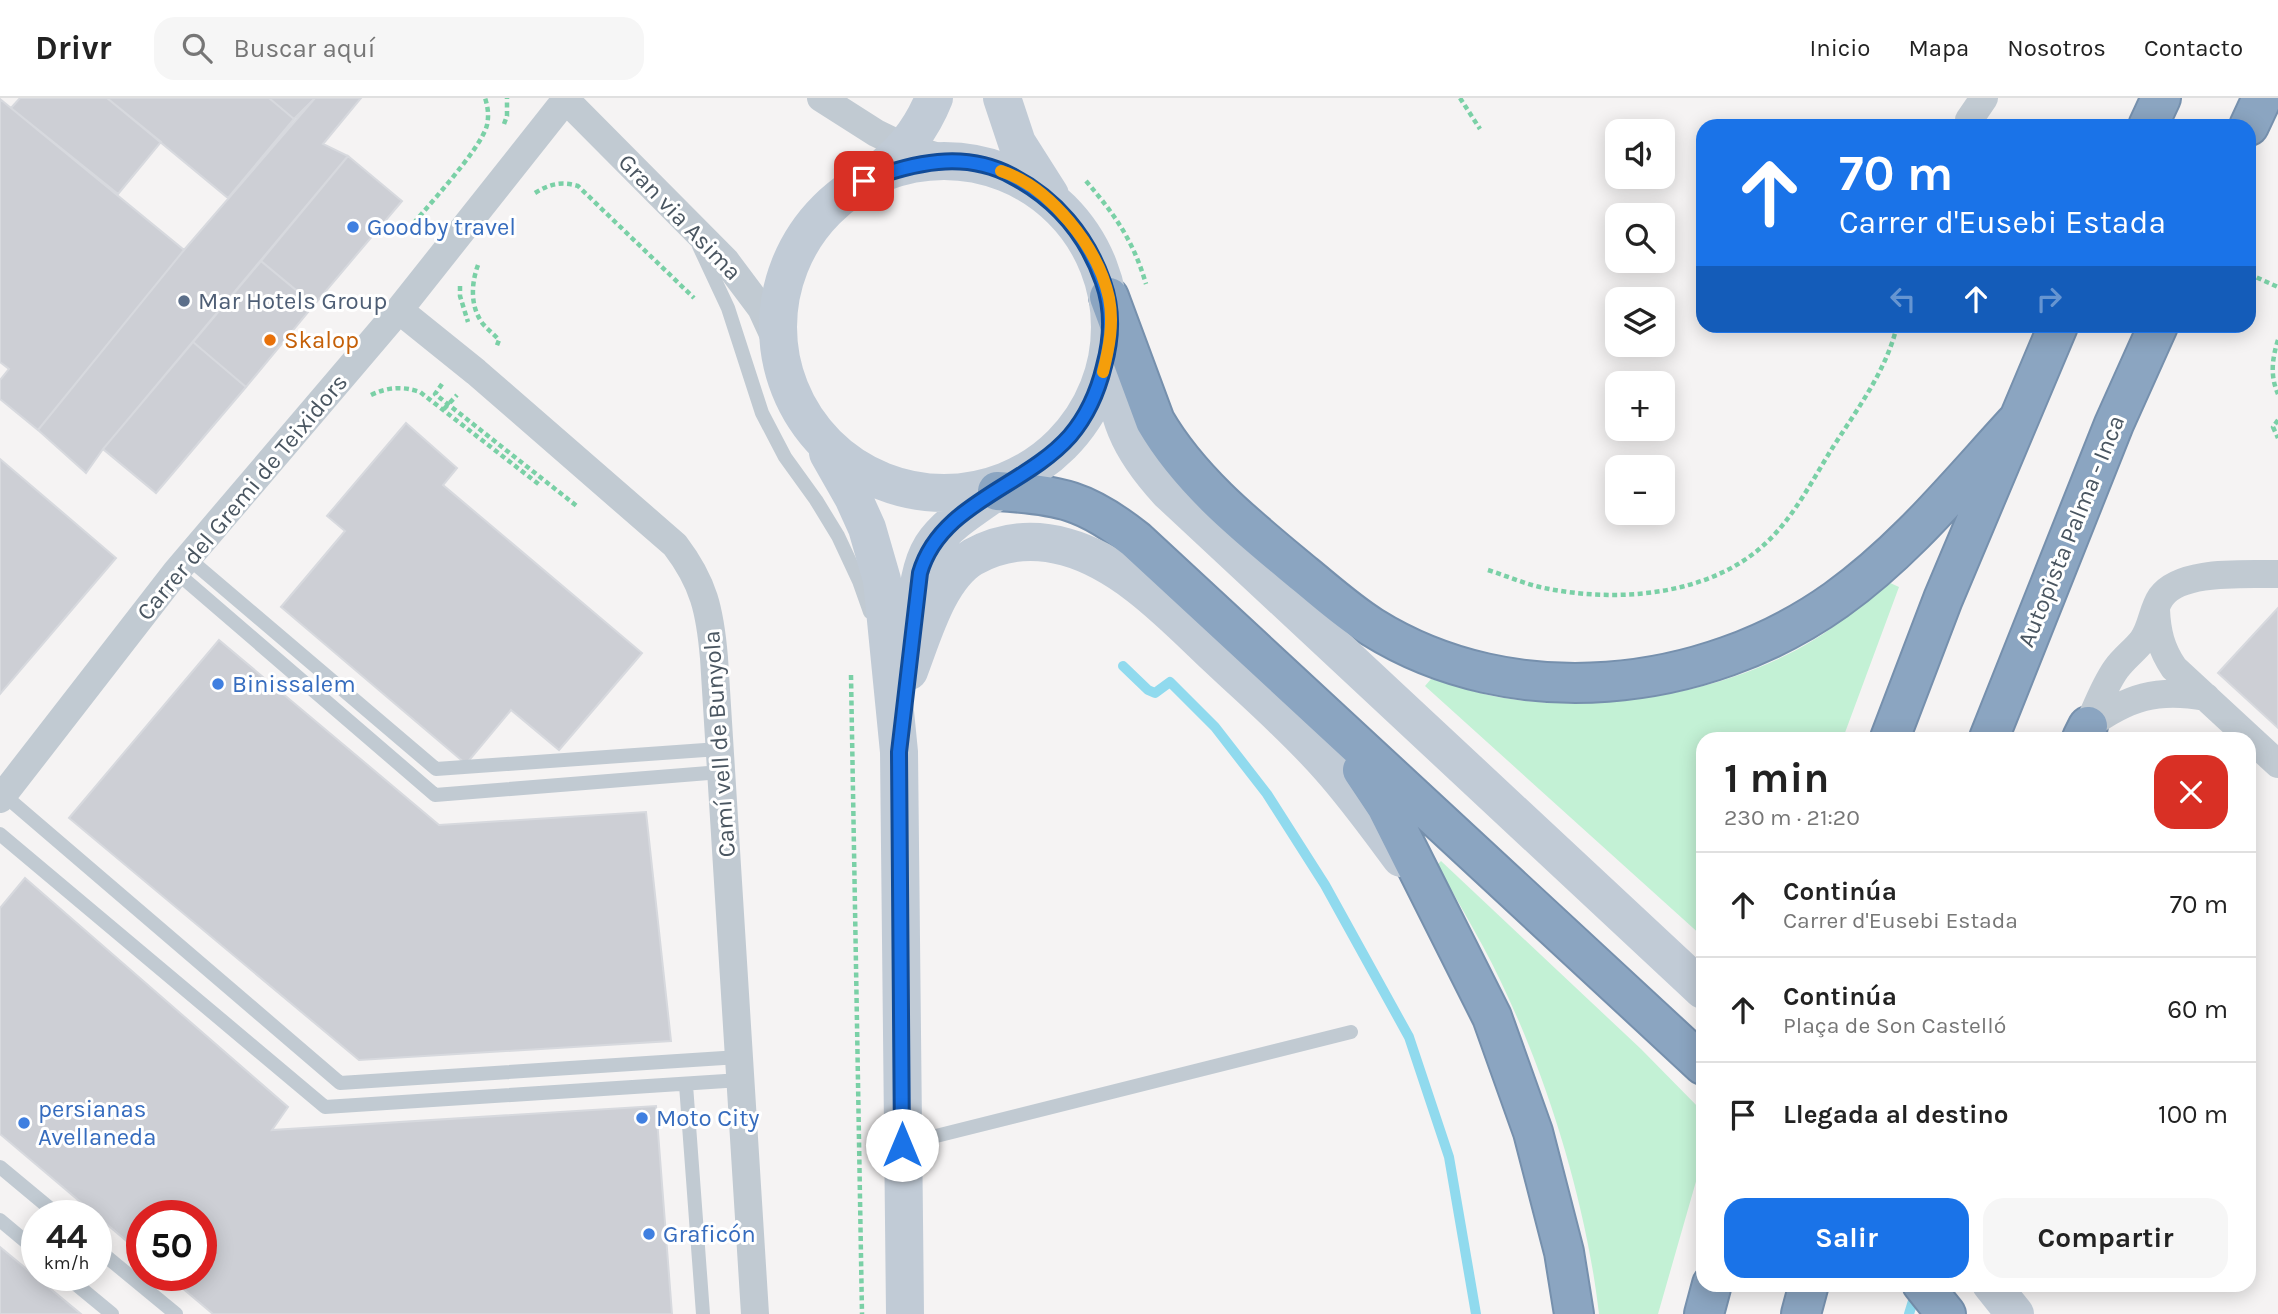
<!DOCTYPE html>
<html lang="es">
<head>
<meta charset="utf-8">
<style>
  body { margin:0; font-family:Karla,sans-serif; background:#f6f6f6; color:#222; height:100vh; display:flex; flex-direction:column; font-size:26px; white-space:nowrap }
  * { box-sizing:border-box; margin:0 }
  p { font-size:23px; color:#767676 }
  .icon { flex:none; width:38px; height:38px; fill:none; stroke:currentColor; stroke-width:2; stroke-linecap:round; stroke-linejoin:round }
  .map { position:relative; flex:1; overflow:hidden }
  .sheet { position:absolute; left:1696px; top:634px; width:560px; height:560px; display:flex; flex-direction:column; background:#fff; border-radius:21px; box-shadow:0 4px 18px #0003 }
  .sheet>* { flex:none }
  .hud { position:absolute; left:1696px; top:21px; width:560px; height:214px; border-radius:21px; box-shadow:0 4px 18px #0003; background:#1a73e8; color:#fff; overflow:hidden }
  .buttons { position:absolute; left:1605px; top:21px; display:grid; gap:14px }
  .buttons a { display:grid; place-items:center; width:70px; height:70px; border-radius:14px; background:#fff; box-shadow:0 4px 18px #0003; font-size:35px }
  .speed { position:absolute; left:21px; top:1102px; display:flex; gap:14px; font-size:35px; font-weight:700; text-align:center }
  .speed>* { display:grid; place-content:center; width:91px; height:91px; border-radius:50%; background:#fff; box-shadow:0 4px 18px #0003; line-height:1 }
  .speed small { font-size:18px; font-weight:400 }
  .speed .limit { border:10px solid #d22; background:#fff; color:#111 }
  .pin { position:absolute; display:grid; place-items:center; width:60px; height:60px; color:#fff; margin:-30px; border-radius:14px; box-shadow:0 4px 10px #0006 }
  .me { position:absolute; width:77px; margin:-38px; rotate:0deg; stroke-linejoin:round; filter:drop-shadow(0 0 5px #0008) }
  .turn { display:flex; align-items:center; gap:24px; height:147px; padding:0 28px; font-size:32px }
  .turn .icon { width:91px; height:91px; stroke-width:2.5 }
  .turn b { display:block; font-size:49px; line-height:60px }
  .lanes { display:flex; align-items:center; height:66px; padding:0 28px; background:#0003; justify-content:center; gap:35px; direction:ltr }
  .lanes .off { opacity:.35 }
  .round { display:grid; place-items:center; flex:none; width:74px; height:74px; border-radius:21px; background:#f6f6f6 }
  .overview { display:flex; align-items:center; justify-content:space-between; height:119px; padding:0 28px }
  h1 { font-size:42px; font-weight:700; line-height:52px }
  .cta { display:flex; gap:14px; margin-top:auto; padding:14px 28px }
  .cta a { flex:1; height:80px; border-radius:21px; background:#1a73e8; color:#fff; font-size:28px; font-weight:700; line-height:80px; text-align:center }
  .cta a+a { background:#f6f6f6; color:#222 }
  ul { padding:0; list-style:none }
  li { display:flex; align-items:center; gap:21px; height:105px; padding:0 28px; border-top:2px solid #e0e0e0 }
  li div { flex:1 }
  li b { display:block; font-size:26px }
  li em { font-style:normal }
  header { display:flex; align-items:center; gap:42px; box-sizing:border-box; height:98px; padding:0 35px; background:#fff; border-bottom:2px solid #e0e0e0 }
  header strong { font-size:33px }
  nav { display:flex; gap:38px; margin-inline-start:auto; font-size:24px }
  .search { width:490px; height:63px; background:#f6f6f6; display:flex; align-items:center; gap:18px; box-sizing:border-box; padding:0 24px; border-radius:21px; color:#767676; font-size:26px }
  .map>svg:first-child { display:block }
  .green { fill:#c3f1d5 }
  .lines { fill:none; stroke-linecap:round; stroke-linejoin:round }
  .stream { stroke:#90daee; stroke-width:10 }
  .building { fill:#cdcfd5; stroke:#d7d9de; stroke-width:2 }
  .highway-casing { stroke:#7690ad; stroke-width:42 }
  .path { stroke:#7ad0a6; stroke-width:4.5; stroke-dasharray:5 3.5; stroke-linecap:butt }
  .lane { stroke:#c1cad2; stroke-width:14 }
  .street { stroke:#c1cad2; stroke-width:28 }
  .secondary { stroke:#c1cbd6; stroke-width:38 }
  .highway { stroke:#8ba5c1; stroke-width:38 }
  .route-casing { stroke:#114b97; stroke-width:18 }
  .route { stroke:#1a73e8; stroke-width:12 }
  .slow { stroke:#f59e0b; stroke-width:12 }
  .shop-dot { fill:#3f7fe0; stroke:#fff; stroke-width:2.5 }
  .service-dot { fill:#5c6f8a; stroke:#fff; stroke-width:2.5 }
  .food-dot { fill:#e8710a; stroke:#fff; stroke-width:2.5 }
  .labels { text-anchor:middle; stroke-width:6; stroke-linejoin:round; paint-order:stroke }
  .street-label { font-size:24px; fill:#4a5661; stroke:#fff }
  .shop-label { font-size:24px; fill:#366cbe; stroke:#fff; text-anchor:start }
  .service-label { font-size:24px; fill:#4e5e75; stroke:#fff; text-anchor:start }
  .food-label { font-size:24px; fill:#c56008; stroke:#fff; text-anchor:start }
</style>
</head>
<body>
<header>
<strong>Drivr</strong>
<div class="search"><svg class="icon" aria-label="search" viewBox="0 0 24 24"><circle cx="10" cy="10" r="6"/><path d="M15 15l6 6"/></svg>Buscar aquí</div>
<nav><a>Inicio</a><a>Mapa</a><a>Nosotros</a><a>Contacto</a></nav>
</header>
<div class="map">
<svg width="2278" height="1216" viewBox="0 0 2278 1216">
  <rect width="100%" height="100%" fill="#f5f3f3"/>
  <path class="green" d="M1888,484l11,5 -56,151h-140v199l-278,-251 6,-7c20,5 41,13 62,17 99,20 232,-2 319,-55 27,-16 52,-40 76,-59z
    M1441,763l200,188 62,63v45l-45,157h-59c-12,-104 -47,-222 -91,-317 -20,-45 -46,-88 -71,-132z"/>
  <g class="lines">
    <path class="stream" d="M1123,568l25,24 7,3 15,-11 45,45 52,67 58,91 84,152 40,120 27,157
      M1909,1216l7,-23"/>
  </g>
  <path class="building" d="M20,0h87l54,44 -43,52 -107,-86z
    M107,0h162l25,21 -66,79z
    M269,0h46l-21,21z
    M315,0h46l-38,46 25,12 -245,293 -17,24 -48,-43 146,-180z
    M0,1l184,151 -146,180 -38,-31v-19l9,-11 -9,-7z
    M348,58l54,45 -88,104 -53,-44z
    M261,163l53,44 -68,82 -53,-45z
    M193,244l53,45 -90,106 -53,-44z
    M406,325l51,45 -14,17 199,168 -83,97 -48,-40 -45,54 -185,-157 64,-76 -18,-15z
    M0,361l116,99 -116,136z
    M2278,510v120l-60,-55z
    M219,542l220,185 207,-13 25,229 -312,19 -290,-242z
    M25,780l263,229 -16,23 384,-24 16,208h-459l-45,-38h33v-60h-59v38l-142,-120v-226z
    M0,1149l81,67h-81z"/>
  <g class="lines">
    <defs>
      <path id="highway" d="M2148,28l13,-28
        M2249,28l13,-28
        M1109,199l46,124c36,62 96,109 150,154 22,18 43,37 67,52 141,88 332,67 464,-27 69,-49 123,-116 180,-178
        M997,393c63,4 89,9 139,49l567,525
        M1890,640l53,-139 115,-273
        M1989,640l125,-314 44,-98
        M2082,640l6,-12
        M1362,672l24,36 106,211 41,115 31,120 10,62
        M1922,1186l24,30
        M1704,1216l8,-30
        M1801,1216l8,-30"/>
    </defs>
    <use href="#highway" class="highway-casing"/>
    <path class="path" d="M1460,0l20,31
      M504,26l3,-8v-18
      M1086,83c29,34 47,59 60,103
      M535,95c14,-9 27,-12 43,-7l116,112
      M403,138c18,-23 78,-86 84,-111 2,-9 1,-18 -2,-27
      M478,167c-7,19 -8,42 5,59 5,6 11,10 16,16l-3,8
      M2249,176l29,13
      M460,188v10l8,26
      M2278,242c-6,19 -8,36 0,54
      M442,286l-7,10 143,113
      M371,297c17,-8 32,-9 49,-3l121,94
      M444,311l13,-14
      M2278,322l-5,7 5,11
      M1488,472c19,6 37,14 56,18 73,15 166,8 222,-45 28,-26 47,-64 67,-96 25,-39 53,-76 64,-121
      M851,577l11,639"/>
    <path class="lane" d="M699,148l29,62 34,105 23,44 31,43 22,36 21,45 11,31
      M188,460l248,211 283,-20
      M176,474l259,223 286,-23
      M4,697l336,288 399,-26
      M0,736l325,273 416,-27
      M686,987l17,229
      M904,1046l447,-112
      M0,1069l59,49
      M0,1122l37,31
      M96,1150l80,66
      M66,1178l46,38"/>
    <path class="street" d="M564,0l161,162 36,48 18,39
      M821,0l55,35 29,14 50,15
      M1969,22l15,-22
      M399,212l77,62 199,173c29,38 35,66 39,113l41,656
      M2156,512c1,22 5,39 18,58l104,96
      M2088,628c9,-20 16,-40 28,-57 8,-11 18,-18 26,-28 10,-13 10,-31 19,-44 20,-28 85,-22 117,-23
      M2088,628c40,-29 69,-38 118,-29
      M0,701l176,-227 223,-262 168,-212"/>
    <path class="secondary" d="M1002,0l15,45 33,52
      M778 229a166 166 0 1 1 332 0a166 166 0 1 1-332 0Z
      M877,74c26,-19 45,-44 57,-74
      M1110,259c8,61 16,88 58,134l535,499
      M828,355l25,44 14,31 15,52 17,172 6,562
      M913,534c9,-89 13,-92 86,-142
      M909,573c14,-36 29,-93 64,-114 29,-16 61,-19 93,-10 58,16 106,67 149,108 38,36 79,71 114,111 26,29 49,61 72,92
      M1991,1186l24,30"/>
    <use href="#highway" class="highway"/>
  </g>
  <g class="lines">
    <defs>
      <path id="route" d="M864,83c48,-18 100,-31 148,-5 44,23 75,60 91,106 10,28 9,55 1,84 -6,25 -17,50 -34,70 -45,51 -130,67 -150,137l-21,179 3,393"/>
    </defs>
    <use href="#route" class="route-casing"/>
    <use href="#route" class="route"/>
    <path class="slow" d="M1001,73c49,16 97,76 108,127 5,25 0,50 -6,74"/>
  </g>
  <g class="shop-dot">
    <circle cx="353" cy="129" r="7"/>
    <circle cx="218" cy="586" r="7"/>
    <circle cx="642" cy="1020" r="7"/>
    <circle cx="24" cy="1025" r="7"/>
    <circle cx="649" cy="1136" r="7"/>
  </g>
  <circle class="service-dot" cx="184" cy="203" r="7"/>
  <circle class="food-dot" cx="270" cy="242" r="7"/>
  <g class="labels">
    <g class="street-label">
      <text transform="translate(680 119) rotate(46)" y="8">Gran via Asima</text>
      <text transform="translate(242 399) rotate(-50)" y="8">Carrer del Gremi de Teixidors</text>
      <text transform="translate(2071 433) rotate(-68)" y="8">Autopista Palma - Inca</text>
      <text transform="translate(719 646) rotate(-94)" y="8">Camí vell de Bunyola</text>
    </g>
    <g class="shop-label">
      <text x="367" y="137">Goodby travel</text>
      <text x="232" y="594">Binissalem</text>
      <text x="38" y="1019">persianas<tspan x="38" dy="28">Avellaneda</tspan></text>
      <text x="656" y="1028">Moto City</text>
      <text x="663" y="1144">Graficón</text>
    </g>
    <g class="service-label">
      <text x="198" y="211">Mar Hotels Group</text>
    </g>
    <g class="food-label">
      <text x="284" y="250">Skalop</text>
    </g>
  </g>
</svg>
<div class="buttons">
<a><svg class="icon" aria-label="sound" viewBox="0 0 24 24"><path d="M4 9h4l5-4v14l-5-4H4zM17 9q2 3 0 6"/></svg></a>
<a><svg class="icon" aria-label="search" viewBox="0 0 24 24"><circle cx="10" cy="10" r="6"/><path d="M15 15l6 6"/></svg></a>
<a><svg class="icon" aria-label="layers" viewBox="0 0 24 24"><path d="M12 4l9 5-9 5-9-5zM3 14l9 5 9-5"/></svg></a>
<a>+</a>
<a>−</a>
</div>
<div class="speed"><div>44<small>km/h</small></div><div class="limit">50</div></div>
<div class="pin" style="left:864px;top:83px;background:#d93025"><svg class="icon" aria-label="arrive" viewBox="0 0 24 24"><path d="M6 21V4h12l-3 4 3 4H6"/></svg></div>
<svg class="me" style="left:902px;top:1047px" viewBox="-20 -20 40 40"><circle r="19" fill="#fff"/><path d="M0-13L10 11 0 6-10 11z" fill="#1a73e8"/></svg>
<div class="hud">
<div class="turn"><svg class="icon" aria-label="ahead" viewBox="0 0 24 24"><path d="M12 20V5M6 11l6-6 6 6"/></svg><div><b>70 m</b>Carrer d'Eusebi Estada</div></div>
<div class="lanes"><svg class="icon off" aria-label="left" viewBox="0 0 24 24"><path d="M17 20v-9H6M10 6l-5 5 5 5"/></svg><svg class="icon" aria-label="ahead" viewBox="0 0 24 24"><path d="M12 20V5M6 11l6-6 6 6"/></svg><svg class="icon off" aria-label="right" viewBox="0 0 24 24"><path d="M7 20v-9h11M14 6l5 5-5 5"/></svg></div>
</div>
<section class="sheet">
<div class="overview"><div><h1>1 min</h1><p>230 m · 21:20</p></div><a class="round" style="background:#d93025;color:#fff"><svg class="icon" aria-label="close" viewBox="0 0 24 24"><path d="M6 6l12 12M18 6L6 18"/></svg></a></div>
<ul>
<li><svg class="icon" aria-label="ahead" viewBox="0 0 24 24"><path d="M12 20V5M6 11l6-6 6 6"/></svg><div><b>Continúa</b><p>Carrer d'Eusebi Estada</p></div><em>70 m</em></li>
<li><svg class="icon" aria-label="ahead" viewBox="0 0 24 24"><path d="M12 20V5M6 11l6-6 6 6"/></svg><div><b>Continúa</b><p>Plaça de Son Castelló</p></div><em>60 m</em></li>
<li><svg class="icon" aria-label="arrive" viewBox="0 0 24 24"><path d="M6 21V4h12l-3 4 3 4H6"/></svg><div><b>Llegada al destino</b></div><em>100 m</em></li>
</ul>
<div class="cta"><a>Salir</a><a>Compartir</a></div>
</section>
</div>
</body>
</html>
